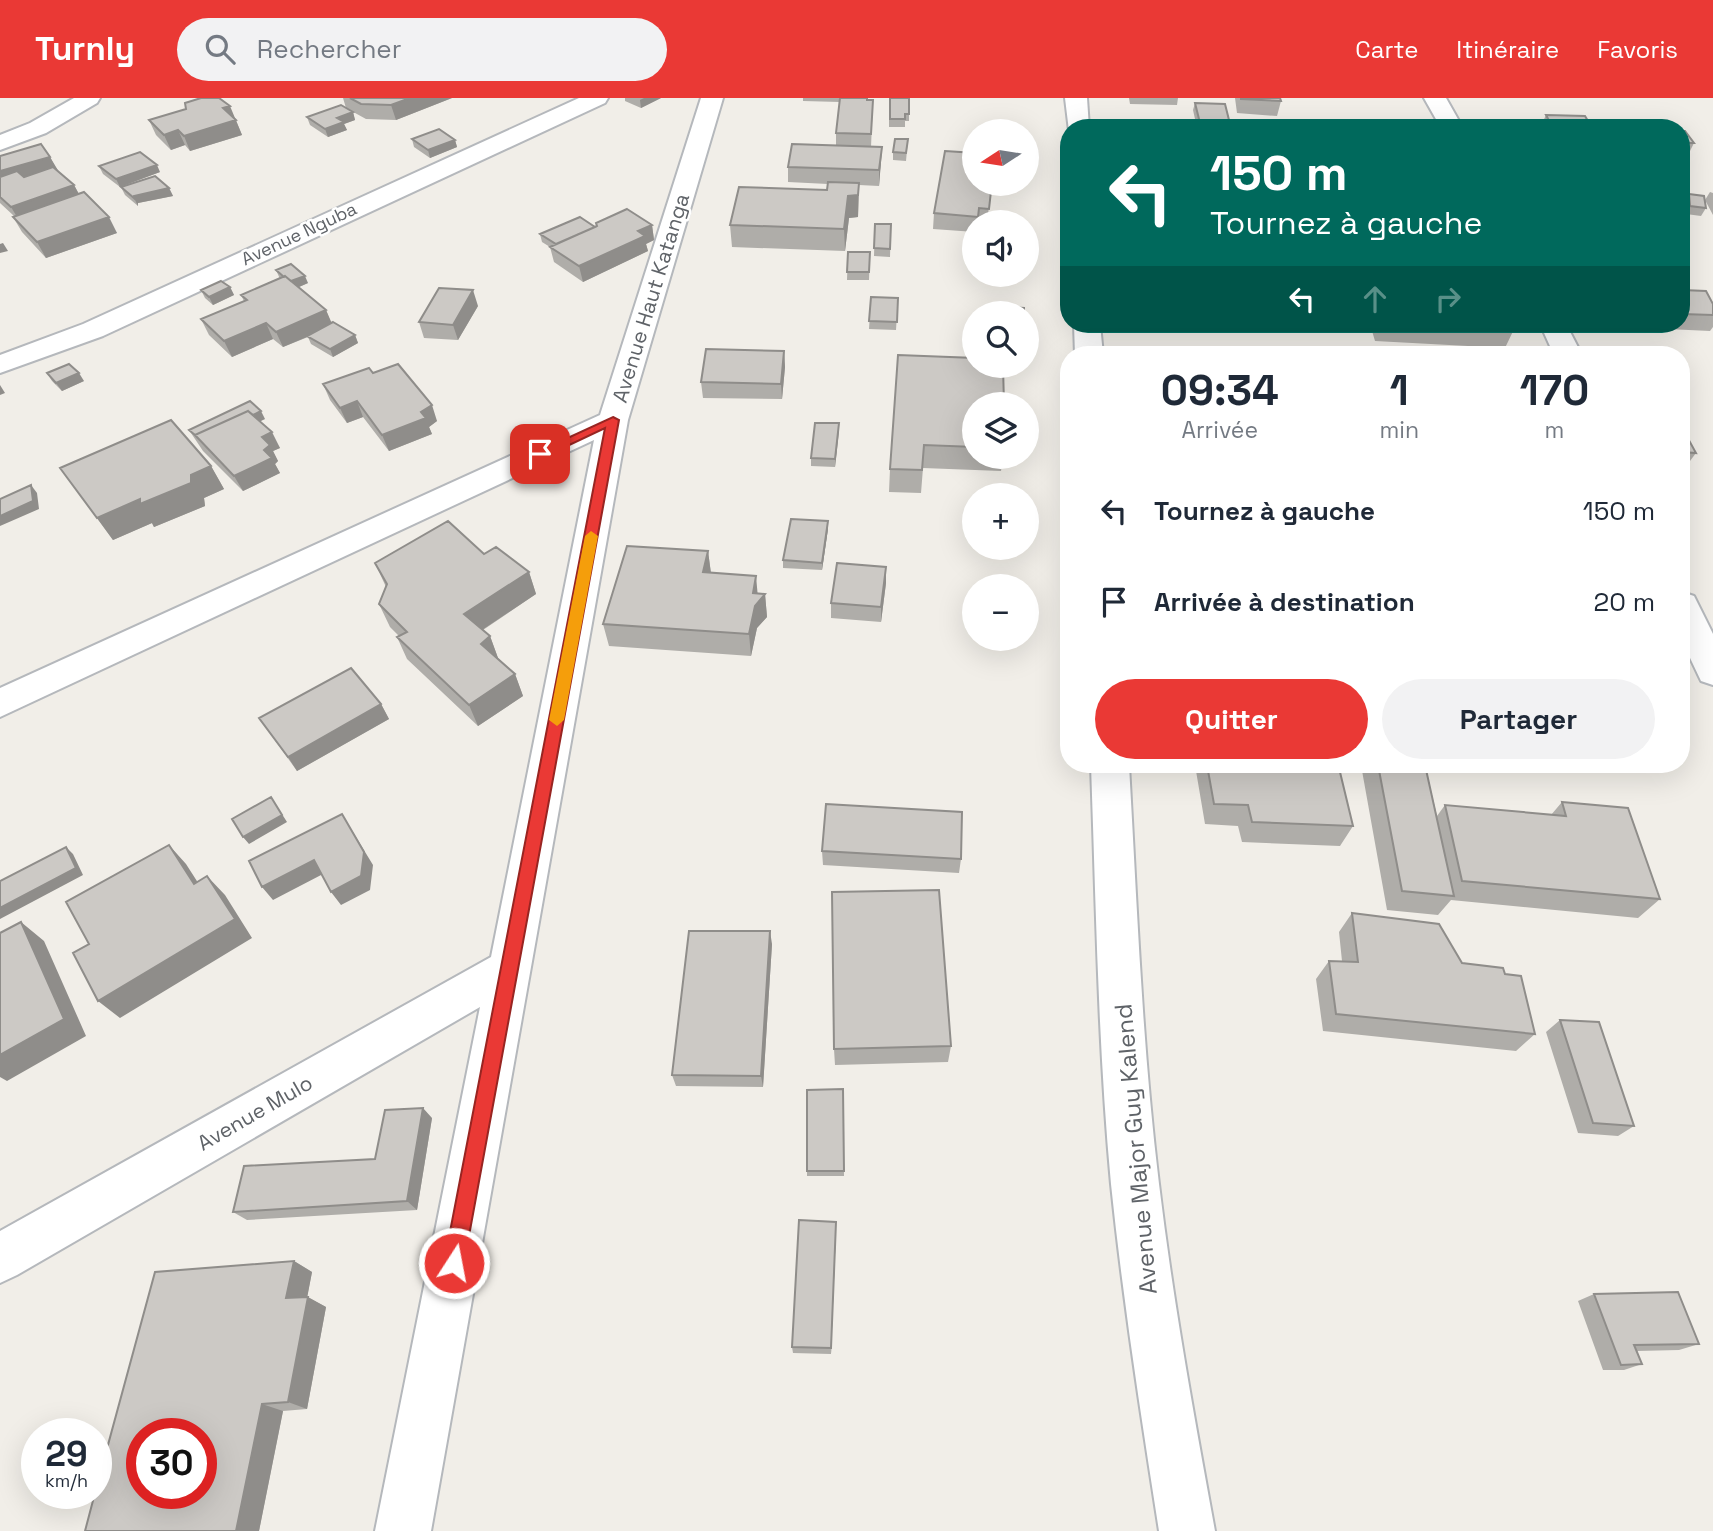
<!DOCTYPE html>
<html lang="fr">
<head>
<meta charset="utf-8">
<style>
  body { margin:0; font-family:"Space Grotesk",sans-serif; background:#f2f2f3; color:#1f2937; height:100vh; display:flex; flex-direction:column; font-size:26px; white-space:nowrap }
  * { box-sizing:border-box; margin:0 }
  p { font-size:23px; color:#747a83 }
  .icon { flex:none; width:38px; height:38px; fill:none; stroke:currentColor; stroke-width:2; stroke-linecap:round; stroke-linejoin:round }
  .map { position:relative; flex:1; overflow:hidden }
  .side { position:absolute; left:1060px; top:248px; width:630px; height:427px; display:flex; flex-direction:column; background:#fff; border-radius:28px; box-shadow:0 7px 28px #0002 }
  .side>* { flex:none }
  .guide { position:absolute; left:1060px; top:21px; width:630px; height:214px; border-radius:28px; box-shadow:0 7px 28px #0002; background:#00695c; color:#fff; overflow:hidden }
  .needle { width:46px; rotate:258deg }
  .tools { position:absolute; left:962px; top:21px; display:grid; gap:14px }
  .tools a { display:grid; place-items:center; width:77px; height:77px; border-radius:50%; background:#fff; box-shadow:0 7px 28px #0002; font-size:35px }
  .speed { position:absolute; left:21px; top:1320px; display:flex; gap:14px; font-size:35px; font-weight:700; text-align:center }
  .speed>* { display:grid; place-content:center; width:91px; height:91px; border-radius:50%; background:#fff; box-shadow:0 7px 28px #0002; line-height:1 }
  .speed small { font-size:18px; font-weight:400 }
  .speed .limit { border:10px solid #d22; background:#fff; color:#111 }
  .pin { position:absolute; display:grid; place-items:center; width:60px; height:60px; color:#fff; margin:-30px; border-radius:14px; box-shadow:0 4px 10px #0006 }
  .me { position:absolute; width:77px; margin:-38px; rotate:11deg; stroke-linejoin:round; filter:drop-shadow(0 0 5px #0008) }
  .turn { display:flex; align-items:center; gap:24px; height:147px; padding:0 35px; font-size:32px }
  .turn .icon { width:91px; height:91px; stroke-width:2.5 }
  .turn b { display:block; font-size:49px; line-height:60px }
  .lanes { display:flex; align-items:center; height:66px; padding:0 35px; background:#0003; justify-content:center; gap:35px; direction:ltr }
  .lanes .off { opacity:.35 }
  .eta { display:flex; justify-content:space-evenly; align-items:center; height:119px; text-align:center }
  .eta b { font-size:42px; font-weight:700; line-height:49px }
  .primary-button { display:flex; gap:14px; margin-top:auto; padding:14px 35px }
  .primary-button a { flex:1; height:80px; border-radius:42px; background:#ea3935; color:#fff; font-size:28px; font-weight:700; line-height:80px; text-align:center }
  .primary-button a+a { background:#f2f2f3; color:#1f2937 }
  ul { padding:0; list-style:none }
  li { display:flex; align-items:center; gap:21px; height:91px; padding:0 35px }
  li div { flex:1 }
  li b { display:block; font-size:26px }
  li em { font-style:normal }
  header { display:flex; align-items:center; gap:42px; box-sizing:border-box; height:98px; padding:0 35px; background:#ea3935; color:#fff }
  header strong { font-size:33px }
  nav { display:flex; gap:38px; margin-inline-start:auto; font-size:24px }
  .search { width:490px; height:63px; background:#f2f2f3; display:flex; align-items:center; gap:18px; box-sizing:border-box; padding:0 24px; border-radius:38px; color:#747a83; font-size:26px }
  .map>svg:first-child { display:block }
  .lines { fill:none; stroke-linecap:round; stroke-linejoin:round }
  .minor-casing { stroke:#b5b8bc; stroke-width:4 }
  .minor { fill:#fff; fill-rule:evenodd }
  .wall { fill:#afada9 }
  .shaded-wall { fill:#8f8d8a }
  .building { fill:#ccc9c5; stroke:#8f8d8a; stroke-width:2; fill-rule:evenodd }
  .route { fill:#ea3935; stroke:#982522; stroke-width:2 }
  .slow { fill:#f59e0b }
  .labels { text-anchor:middle; stroke-width:5; stroke-linejoin:round; paint-order:stroke }
  .far-street-label { font-size:18px; fill:#5f6368; stroke:#fff }
  .street-label { font-size:21px; fill:#5f6368; stroke:#fff }
  .near-street-label { font-size:24px; fill:#5f6368; stroke:#fff }
</style>
</head>
<body>
<header>
<strong>Turnly</strong>
<div class="search"><svg class="icon" aria-label="search" viewBox="0 0 24 24"><circle cx="10" cy="10" r="6"/><path d="M15 15l6 6"/></svg>Rechercher</div>
<nav><a>Carte</a><a>Itinéraire</a><a>Favoris</a></nav>
</header>
<div class="map">
<svg width="1713" height="1433" viewBox="0 0 1713 1433">
  <rect width="100%" height="100%" fill="#f1eee8"/>
  <g class="lines">
    <defs>
      <path id="minor" d="M74,0h26l-3,5 -51,30 -46,17v-15l30,-12z
        M579,0h29l-3,5 -502,233 -103,37v-18l83,-31z
        M701,0h22l-95,322 -197,1111h-56l105,-524 -463,268 -17,8v-52l491,-274 103,-517 -594,277v-29l600,-273z
        M1065,0h22l2,30h-20v3z
        M1424,0h22l17,30h-22z
        M1074,226h26l3,31h-28z
        M1540,226h26l16,31h-28z
        M1682,494l12,4 19,38v51l-12,-4 -19,-40z
        M1091,667h38c8,140 13,280 30,419 14,117 35,232 56,347h-56c-18,-115 -36,-231 -48,-347 -13,-139 -15,-279 -20,-419z"/>
    </defs>
    <use href="#minor" class="minor-casing"/>
    <use href="#minor" class="minor"/>
  </g>
  <path class="wall" d="M343,0h109l-56,22 -30,-1 -20,-11z
    M625,0h36l-20,10 -16,-7z
    M803,0h64v2h6l-2,47h11l-3,39 -20,-1 -1,32 -9,1 -4,33 -113,-4 -2,-22 97,-35 1,-6 -40,-2v-15l48,-22v-12l4,-31 -37,-1z
    M889,0l20,16v7h-4v6h-16z
    M1129,0h49l-1,7 -47,-1z
    M1235,0h45l1,3 -4,15 -40,-3z
    M1195,5l35,21v4h-33l-4,-18z
    M353,14l2,8 -11,4 3,6 -19,7 -18,-12 -3,-8z
    M1546,17l42,6 25,7h-73z
    M235,20l7,17 -52,16 -5,-6 -14,5 -15,-15 -7,-15z
    M1682,33l12,12 -4,8h-8z
    M412,41l43,1 2,7 -27,11 -16,-11z
    M908,41l-2,22 -13,-1v-8z
    M0,58l50,1 8,15 16,13 5,9 38,39 -71,25 -24,-26 -9,-15 1,-1 -14,-13z
    M99,68l61,6 -40,15 -17,-13z
    M985,86l-1,6 7,1 -4,31h-12v10l-42,-3 1,-16z
    M121,89l48,1 4,8 -35,7v3l-13,-11z
    M1710,94l3,1v22l-8,-15z
    M1689,96l17,14 -5,8 -15,-2 -2,-12z
    M596,125l56,2 2,15 -8,4 2,7 -65,31 -29,-20 -4,-15 -8,-5 -2,-8 55,-7 1,-1z
    M875,126h16l-1,33 -16,-1z
    M848,154h22l-1,28h-22z
    M276,172l32,13 -9,4 27,23 5,13 24,12 3,8 -25,14 -22,-13 -3,-7 -25,10 -10,-8 -41,18 -23,-22 -8,-16 43,-18 -3,-6 39,-16z
    M230,189l4,8 -21,10 -8,-7 -4,-8z
    M1682,192l31,14v23l-3,4 -85,-4 -2,-3h59z
    M871,199l27,1 -2,32 -27,-1z
    M478,208l-20,34 -34,-2 -5,-16z
    M1370,226h146v1l-11,23 -130,-7z
    M784,253l1,16 -3,32 -79,-1 -2,-16z
    M47,275l37,8 -22,10 -10,-10z
    M373,275l64,48 -8,6 3,7 -43,17 -26,-34 -16,6 -17,-23 -7,-16z
    M975,306v53h28l-2,14 -78,-3 -2,25 -32,-1 1,-23z
    M265,321l-5,2 20,27 -7,3 5,10 -3,3 5,9 -37,18 -40,-40 -14,-21z
    M839,325l-4,44 -24,-1v-8z
    M1682,335l14,20 -6,8h-8z
    M211,368l13,23 -20,9 1,8 -51,21 -2,-4 -39,17 -53,-72z
    M828,431l-6,41 -39,-2v-8z
    M708,453l3,22 47,21h7l2,23 -10,11 -6,28 -142,-10 -6,-22z
    M484,456l45,18 7,22 -53,36 7,6 8,22 17,16 8,22 -45,30 -71,-67 -10,-22 2,-1 -9,-9 -11,-23 7,-17 -11,-24z
    M886,469v16l-5,39 -50,-4v-15z
    M381,606l8,15 -92,52 -38,-53z
    M1195,667h134l24,61 -13,20 -98,-4 -4,-16 -33,-2z
    M1361,667h64l12,51 8,-11 106,10 11,-13 98,97 -22,19 -187,-18 -13,15 -51,-5z
    M822,753l139,8 -2,14 -136,-8z
    M1352,815l110,50 43,11 30,60 -19,17 -193,-20 -7,-52 13,-18h13l-3,-29z
    M772,846l-9,143 -87,-1 -4,-11z
    M1560,922l74,106 -16,10 -40,-3 -32,-101z
    M951,948l-3,16 -113,3 -1,-16z
    M843,991l1,87h-37v-5z
    M432,1020l-15,92 -170,10 -14,-8 142,-53z
    M836,1132l-5,124 -38,-1 -1,-6z
    M294,1163l18,11 -5,25 19,10 -19,102 -24,2 -24,120h-174z
    M1594,1196l105,50 -20,6 -42,1 5,13 -18,6h-21l-25,-69z"/>
  <path class="shaded-wall" d="M410,0h42l-56,22 -5,-15z
    M644,0h17l-20,10 -1,-8z
    M230,8l12,29 -52,16 -6,-15 39,-28z
    M353,14l2,8 -11,4 3,6 -19,7 -3,-8 12,-11z
    M178,32l7,15 -14,5 -7,-15z
    M455,42l2,7 -27,11 -2,-8z
    M882,49l-1,15 -2,24v-16z
    M50,59l9,15 -59,17v-18z
    M157,67l3,7 -40,15 -4,-8z
    M859,85l-1,34 -9,1 -4,33 -1,-22 4,-33z
    M74,87l8,15 -62,22 -9,-15z
    M169,90l4,8 -35,7v3l-4,-8v-2z
    M109,119l8,16 -71,25 -9,-16z
    M652,127l2,15 -8,4 2,7 -65,31 -4,-16 59,-35z
    M3,145l5,8 -8,2v-9z
    M305,178l3,7 -16,7 -3,-8z
    M230,189l4,8 -21,10 -4,-8z
    M473,192l5,16 -20,34 -5,-15z
    M326,212l7,16 -50,21 -7,-15z
    M266,225l7,16 -41,18 -8,-16z
    M355,237l3,8 -25,14 -3,-8z
    M784,253l1,16 -3,32 -1,-15z
    M79,275l5,8 -22,10 -6,-8z
    M0,287l5,8 -5,2z
    M357,303l6,16 -16,6 -7,-15z
    M432,307l5,16 -8,6 3,7 -43,17 -7,-16z
    M261,313l4,8 -59,28 -4,-4z
    M839,325v8l-4,36v-8z
    M272,334l8,16 -7,3 5,10 -3,3 5,9 -37,18 -9,-15 30,-26 -2,-13z
    M211,368l13,23 -20,9 1,8 -51,21 -2,-4 -39,17 -16,-22z
    M31,387l6,8 2,16 -39,17v-10z
    M828,423v8l-6,41v-7z
    M708,453l3,23 -8,-2z
    M886,469v16l-5,39v-15z
    M529,474l7,22 -63,42 -9,-22z
    M756,478l2,22 7,-4 2,23 -10,11 -6,28 -2,-22 4,-41z
    M490,538l8,22 -8,8 -9,-22z
    M515,576l8,22 -45,30 -9,-21z
    M381,606l8,15 -92,52 -9,-14z
    M271,699l16,25 -38,22 -6,-7z
    M342,716l31,51 -3,25 -29,15 -10,-13z
    M169,747l17,19 25,39 -17,-19z
    M66,749l7,7 10,21 -83,44v-11z
    M314,762l9,14 -50,26 -11,-13z
    M207,778l18,19 27,43 -132,80 -22,-17z
    M21,824l23,19 42,95 -79,45 -7,-4v-22z
    M770,833l2,13 -9,143 -2,-11z
    M423,1010l9,10 -15,92 -10,-9z
    M836,1124v8l-5,124v-6z
    M294,1163l18,11 -7,37 -19,-11z
    M308,1199l18,10 -19,102 -19,-7z
    M262,1306l21,7 -24,120h-23z"/>
  <path class="building" d="M201,0h18l11,8 -7,2 13,12 -52,16 -6,-6 -14,5 -15,-15 37,-11 -1,-6z
    M350,0h60l-19,7 -30,-1z
    M840,0h27v2h6l-2,34 -35,-1z
    M890,0h19v16h-4v5h-15z
    M1241,0h39l1,3 -40,-2z
    M1195,5l30,1 5,20 -30,-1z
    M341,7l12,7 -16,6 7,4 -19,7 -18,-12z
    M1546,17l39,1 3,5 22,1 3,6h-60z
    M1137,23l52,2 1,5h-52z
    M439,31l16,11 -27,10 -16,-11z
    M1682,33h3l9,12h-12z
    M895,41h13l-2,14 -13,-1z
    M41,46l9,13 -50,14v-15z
    M792,46l90,3 -3,23 -91,-3z
    M945,53l30,2v31h9l-1,6 8,1 -2,18 -10,-1 -1,9 -44,-4z
    M140,54l17,13 -41,14 -17,-13z
    M53,69l21,18 -63,22 -11,-10v-20l17,-6 7,6z
    M155,78l14,12 -35,8v2l-13,-11z
    M828,84l31,1 -1,12 -10,1 -4,33 -114,-4 9,-38 88,3z
    M84,94l25,25 -72,25 -24,-25z
    M1689,96l15,2 2,12 -16,-2z
    M627,111l25,16 -14,6 7,5 -66,30 -29,-19 47,-21 -1,-3z
    M580,119l15,10 -39,17 -16,-10z
    M875,126h16l-1,25 -16,-1z
    M848,154h22l-1,20h-22z
    M291,166l14,12 -14,5 -6,-5 -1,1 -8,-7z
    M285,178l41,34 -50,22 -10,-9 -42,18 -23,-22 46,-19 -6,-5z
    M221,183l9,6 -21,10 -8,-7z
    M439,190l34,2 -20,35 -34,-3z
    M1682,192l24,1 7,13v11l-31,-1z
    M871,199l27,1 -1,24 -28,-1z
    M1006,209l18,1v5h-18z
    M333,224l22,13 -25,14 -23,-13z
    M1487,226h29v1z
    M706,251l78,2 -3,33 -80,-2z
    M898,257l77,3v8h28l1,38h-29v43l-51,-2 -2,25 -32,-1z
    M69,266l10,9 -23,10 -9,-10z
    M398,266l34,41 -11,7 5,6 -44,17 -25,-34 -17,7 -17,-24 46,-16 4,5z
    M250,303l11,10 -8,4 -5,-4 -53,24 -6,-5z
    M248,313l24,21 -10,5 8,8 -6,5 8,8 -38,18 -39,-41z
    M171,322l40,46 -20,9v8l-51,21v-5l-43,19 -37,-50z
    M815,325h24l-4,36 -24,-1z
    M1682,335h3l11,20 -14,-1z
    M31,387l2,16 -33,15v-17z
    M791,421l37,2 -6,42 -39,-3z
    M448,423l36,33 12,-7 33,25 -65,42 26,22 -9,8 34,30 -46,31 -72,-68 10,-5 -28,-28 8,-20 -12,-21z
    M627,448l81,5 -5,21 53,4 -3,17 12,1 -10,12 -6,28 -146,-10z
    M837,465l49,4 -5,40 -50,-4z
    M351,570l30,36 -93,53 -29,-39z
    M1207,667h122l1,2 9,1 14,58 -101,-4 -4,-17 -34,-1z
    M1378,667h47l29,131 -52,-5z
    M271,699l11,18 -39,22 -11,-18z
    M1562,704l66,6 32,91 -198,-18 -17,-76 121,11z
    M826,706l136,8 -1,47 -139,-8z
    M342,716l22,38 -3,24 -30,16 -17,-32 -52,27 -13,-26z
    M169,747l25,39 13,-8 28,43 -137,82 -25,-48 16,-9 -23,-42z
    M66,749l10,21 -76,40v-27z
    M939,792l12,156 -117,3 -2,-157z
    M1352,815l87,11 23,39 41,5 2,6 16,2 14,58 -199,-20 -7,-53 29,1z
    M21,824l43,97 -64,36v-122z
    M689,833h81l-9,145 -89,-1z
    M1560,922l39,2 35,104 -41,-3z
    M843,991l1,82h-37v-81z
    M423,1010l-16,93 -174,11 11,-46 131,-7 10,-49z
    M799,1122l37,2 -5,126 -39,-1z
    M294,1163l-8,37 22,-1 -20,105 -26,2 -26,127h-151l10,-38h1v-4l59,-217zM142,1335h59v60h-59z
    M1678,1194l21,52 -65,1 8,19 -21,1 -27,-71z"/>
  <path class="route" d="M613,319l6,3 -155,843 -3,7 -7,3 -7,-3 -3,-7 161,-835 -61,29h-9l-2,-3z"/>
  <path class="slow" d="M591,433l7,5 -34,184 -7,6 -8,-6 36,-184z"/>
  <g class="labels">
    <g class="far-street-label">
      <text transform="translate(299 136) rotate(-25)" y="6">Avenue Nguba</text>
    </g>
    <g class="street-label">
      <text transform="translate(651 200) rotate(-73)" y="7">Avenue Haut Katanga</text>
      <text transform="translate(255 1015) rotate(-30)" y="7">Avenue Mulo</text>
    </g>
    <g class="near-street-label">
      <text transform="translate(1136 1051) rotate(-95)" y="8">Avenue Major Guy Kalend</text>
    </g>
  </g>
</svg>
<div class="tools">
<a><svg class="needle" viewBox="-14 -14 28 28"><path d="M0-13l5 13h-10z" fill="#e53935"/><path d="M0 13l5-13h-10z" fill="#747a83"/></svg></a>
<a><svg class="icon" aria-label="sound" viewBox="0 0 24 24"><path d="M4 9h4l5-4v14l-5-4H4zM17 9q2 3 0 6"/></svg></a>
<a><svg class="icon" aria-label="search" viewBox="0 0 24 24"><circle cx="10" cy="10" r="6"/><path d="M15 15l6 6"/></svg></a>
<a><svg class="icon" aria-label="layers" viewBox="0 0 24 24"><path d="M12 4l9 5-9 5-9-5zM3 14l9 5 9-5"/></svg></a>
<a>+</a>
<a>−</a>
</div>
<div class="speed"><div>29<small>km/h</small></div><div class="limit">30</div></div>
<div class="pin" style="left:540px;top:356px;background:#d93025"><svg class="icon" aria-label="arrive" viewBox="0 0 24 24"><path d="M6 21V4h12l-3 4 3 4H6"/></svg></div>
<svg class="me" style="left:454px;top:1165px" viewBox="-20 -20 40 40"><circle r="17" fill="#ea3935" stroke="#fff" stroke-width="3"/><path d="M0-11L8 9 0 5-8 9z" fill="#fff"/></svg>
<div class="guide">
<div class="turn"><svg class="icon" aria-label="left" viewBox="0 0 24 24"><path d="M17 20v-9H6M10 6l-5 5 5 5"/></svg><div><b>150 m</b>Tournez à gauche</div></div>
<div class="lanes"><svg class="icon" aria-label="left" viewBox="0 0 24 24"><path d="M17 20v-9H6M10 6l-5 5 5 5"/></svg><svg class="icon off" aria-label="ahead" viewBox="0 0 24 24"><path d="M12 20V5M6 11l6-6 6 6"/></svg><svg class="icon off" aria-label="right" viewBox="0 0 24 24"><path d="M7 20v-9h11M14 6l5 5-5 5"/></svg></div>
</div>
<section class="side">
<div class="eta">
<div><b>09:34</b><p>Arrivée</p></div>
<div><b>1</b><p>min</p></div>
<div><b>170</b><p>m</p></div>
</div>
<ul>
<li><svg class="icon" aria-label="left" viewBox="0 0 24 24"><path d="M17 20v-9H6M10 6l-5 5 5 5"/></svg><div><b>Tournez à gauche</b></div><em>150 m</em></li>
<li><svg class="icon" aria-label="arrive" viewBox="0 0 24 24"><path d="M6 21V4h12l-3 4 3 4H6"/></svg><div><b>Arrivée à destination</b></div><em>20 m</em></li>
</ul>
<div class="primary-button"><a>Quitter</a><a>Partager</a></div>
</section>
</div>
</body>
</html>
